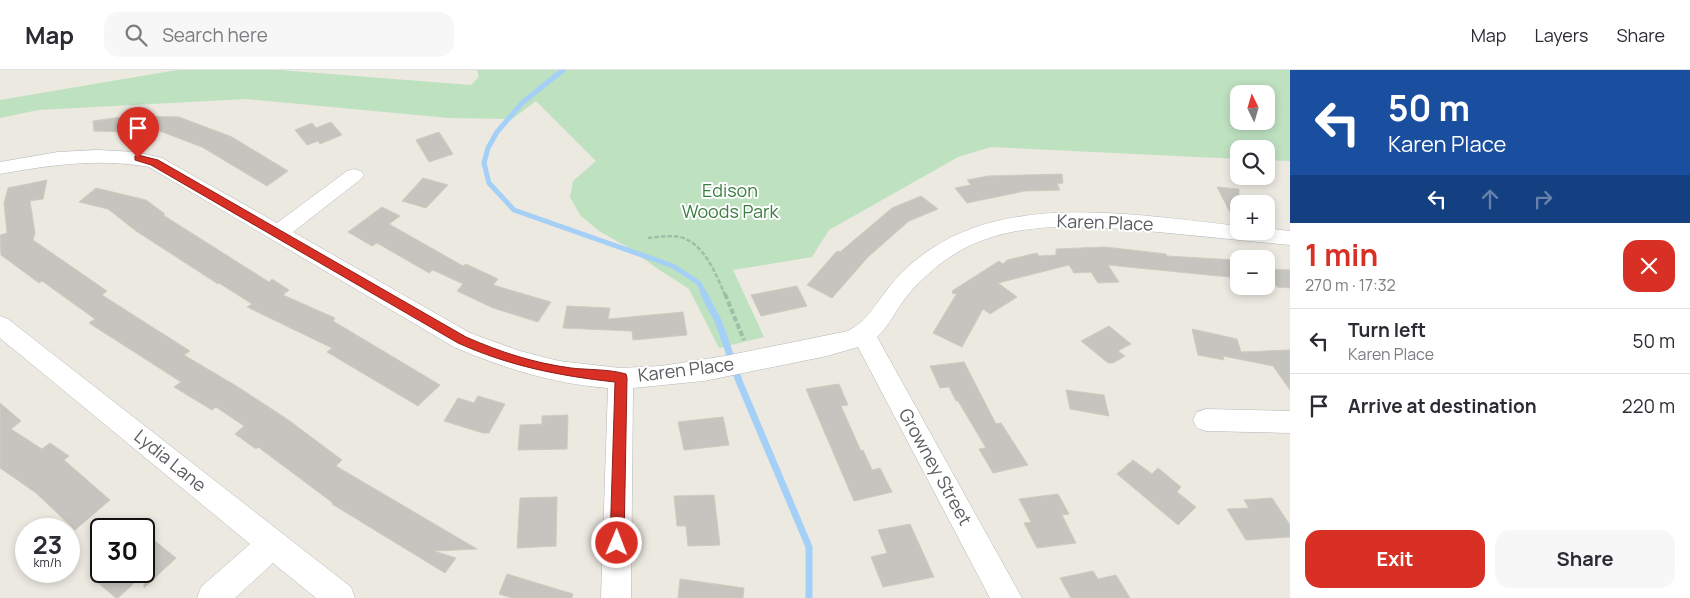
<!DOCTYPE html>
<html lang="en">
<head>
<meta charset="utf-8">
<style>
  body { margin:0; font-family:Manrope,sans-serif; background:#f7f7f7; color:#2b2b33; height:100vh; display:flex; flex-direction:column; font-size:19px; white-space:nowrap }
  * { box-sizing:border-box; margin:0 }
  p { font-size:16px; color:#7c7c81 }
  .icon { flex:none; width:28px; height:28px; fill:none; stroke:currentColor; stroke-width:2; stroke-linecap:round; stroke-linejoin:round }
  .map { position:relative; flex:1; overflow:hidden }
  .drawer { display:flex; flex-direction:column; background:#fff; width:400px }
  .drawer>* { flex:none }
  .top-card { background:#1a4fa0; color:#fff; overflow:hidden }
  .needle { width:32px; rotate:355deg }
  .tools { position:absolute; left:1230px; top:15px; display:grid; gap:10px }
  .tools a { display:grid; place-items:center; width:45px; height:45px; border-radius:10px; background:#fff; box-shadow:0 2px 8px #0003; font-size:25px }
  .speed { position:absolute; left:15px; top:448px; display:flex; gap:10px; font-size:25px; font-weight:700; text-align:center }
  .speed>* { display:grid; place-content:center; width:65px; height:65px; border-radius:50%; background:#fff; box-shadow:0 2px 8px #0003; line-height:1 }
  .speed small { font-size:12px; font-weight:400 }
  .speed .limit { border:2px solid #111; border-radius:8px; background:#fff; color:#111 }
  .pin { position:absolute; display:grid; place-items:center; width:42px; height:42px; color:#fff; margin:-51px -21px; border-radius:50% 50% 50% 0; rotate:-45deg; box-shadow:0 0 5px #0007 }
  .pin .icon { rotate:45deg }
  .me { position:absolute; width:55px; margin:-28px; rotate:1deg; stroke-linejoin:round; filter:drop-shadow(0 0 4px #0008) }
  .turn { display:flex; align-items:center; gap:18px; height:105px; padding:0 15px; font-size:22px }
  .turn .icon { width:65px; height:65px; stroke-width:2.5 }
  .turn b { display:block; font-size:35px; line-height:42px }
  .lanes { display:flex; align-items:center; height:48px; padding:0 15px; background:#0003; justify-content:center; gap:25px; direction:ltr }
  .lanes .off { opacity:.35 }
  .round { display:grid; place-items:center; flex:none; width:52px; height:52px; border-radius:15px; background:#f7f7f7 }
  .overview { display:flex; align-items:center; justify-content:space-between; height:85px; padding:0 15px }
  h1 { font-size:30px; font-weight:700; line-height:38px; color:#d93025 }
  .button { display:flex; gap:10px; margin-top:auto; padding:10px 15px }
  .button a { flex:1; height:58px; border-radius:15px; background:#d93025; color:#fff; font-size:20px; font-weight:700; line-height:58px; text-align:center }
  .button a+a { background:#f7f7f7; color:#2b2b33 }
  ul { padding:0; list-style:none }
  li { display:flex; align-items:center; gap:15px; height:65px; padding:0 15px; border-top:1px solid #e1e1e2 }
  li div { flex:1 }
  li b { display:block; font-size:19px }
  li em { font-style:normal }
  header { display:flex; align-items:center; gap:30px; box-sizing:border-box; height:70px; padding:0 25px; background:#fff; border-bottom:1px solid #e1e1e2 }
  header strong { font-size:24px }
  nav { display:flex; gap:28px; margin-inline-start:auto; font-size:18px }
  .search { width:350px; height:45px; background:#f7f7f7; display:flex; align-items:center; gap:12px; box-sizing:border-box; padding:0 18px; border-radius:15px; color:#7c7c81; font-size:19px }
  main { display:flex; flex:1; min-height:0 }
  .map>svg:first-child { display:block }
  .green { fill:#bee1c0; fill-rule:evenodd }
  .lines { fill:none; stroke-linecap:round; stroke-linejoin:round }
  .stream-far1 { stroke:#a4cff7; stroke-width:5 }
  .stream { stroke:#a4cff7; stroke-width:7 }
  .building { fill:#c6c4be; stroke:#cfcbbf }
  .minor-casing { stroke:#b3b6ba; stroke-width:1 }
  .path-far1 { stroke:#99c1a6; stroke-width:2.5; stroke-dasharray:4.5 2; stroke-linecap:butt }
  .path { stroke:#99c1a6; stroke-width:4; stroke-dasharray:5.5 2.5; stroke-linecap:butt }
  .minor { fill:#fff; fill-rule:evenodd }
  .route { fill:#d93025; stroke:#8d1f18 }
  .labels { text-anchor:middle; stroke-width:4; stroke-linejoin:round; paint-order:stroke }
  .park-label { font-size:18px; fill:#3a7d41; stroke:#fff }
  .street-label { font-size:18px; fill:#595c60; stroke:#fff }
</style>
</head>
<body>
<header>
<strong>Map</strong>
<div class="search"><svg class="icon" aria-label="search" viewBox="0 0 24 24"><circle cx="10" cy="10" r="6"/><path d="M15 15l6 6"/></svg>Search here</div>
<nav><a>Map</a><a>Layers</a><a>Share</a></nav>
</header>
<main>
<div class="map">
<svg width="1290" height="528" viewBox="0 0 1290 528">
  <rect width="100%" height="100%" fill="#ebe9e0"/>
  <path class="green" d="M177,0h102l192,15 8,-8 -2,-7h813v91l-24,-1v-11h-27v10l-248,-12 -33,10 -129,73 -17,27 -79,13 31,67 -45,11 -30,-59 -31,-20 -29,-21 -30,-17 -19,-16 -10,-18 3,-16 23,-20 -60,-60 -24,18 -63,-1 -203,-19 -208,11 -38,8v-18zM1239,24h27v27h-27z"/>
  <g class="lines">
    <path class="stream-far1" d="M563,0l-40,32 -26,30 -9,16 -4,15 5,20 25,27 159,56 26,17 6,12"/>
    <path class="stream" d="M704,224l15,29 20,58 70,166v51"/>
  </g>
  <path class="building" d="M129,46l50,1 53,20 56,34 -21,15 -65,-39 -45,-17 -3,3 -60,-2 -1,-10z
    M331,52l11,13 -22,9 -2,-3 -11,4 -12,-15 17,-7 4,5z
    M439,62l14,22 -24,8 -13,-22z
    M1062,104l1,9 -6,1 3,6 -35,1 -58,12 -12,-15 16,-3 -4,-5 21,-4z
    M423,108l25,7 -22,23 -24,-7z
    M47,110l-4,19 -13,2 5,32 -2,7 74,51 -5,4 88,56 -6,4 54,32 49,32 55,41 -6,6 141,83 -43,2 22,7 -11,15 -113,-69 1,-1 -75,-56 -2,2 -21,-15 9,-8 -28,-19 -4,3 -38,-23 7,-5 -92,-59 6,-4 -53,-38 -3,2 -38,-28 -1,-20 7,-2 -3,-30 4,-15z
    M1217,117l22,2v35h-3z
    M96,118l50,12 19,14 -2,1 106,67 3,-3 17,11 -6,5 52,23 -2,3 107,64 -22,21 -91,-54 5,-4 -85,-41 5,-3 -33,-21 -1,1 -82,-53 -28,-22 -29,-7z
    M921,126l17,13 -29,12 -41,36 -36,41 -25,-13 30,-34 3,1 52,-44z
    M382,137l18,9 -11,8 74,42 3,-2 32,15 -5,6 58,17 -13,20 -45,-14 -36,-17 6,-7 -30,-14 -4,3 -52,-30 -5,3 -24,-14z
    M1105,177l61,7 1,2 68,4 4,7v11l-131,-13 11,17 -21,1 -7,-11 -17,1 -5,-8 -71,18 19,14 -27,17 -7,-5 -21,38 -29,-14 24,-40 -4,1 -1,-3 47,-30 4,3 4,-4 30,-7 2,3 17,-1v-6z
    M1266,199l24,1v18l-13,-1z
    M797,216l10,20 -46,10 -10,-21z
    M567,236l43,2 -2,11 75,-7 4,23 -54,5 -1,-9 -69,-3z
    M1109,256l22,18 -13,7 7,5 -12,7h-5l-27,-22z
    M1192,259l45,10 4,13 49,-2v40l-17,-24 -50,-10 1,4 -26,-5z
    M964,292l32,62 5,-1 27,42 -35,8 -14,-24 7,-1 -28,-47h-2l-7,-14 -9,1 -10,-22z
    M839,314l9,21 -7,1 20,45 2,-1 9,20 8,-2 12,24 -38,9 -48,-112z
    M1066,320l38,5 5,21 -39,-7z
    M478,326l27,8 -16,29h-6l-39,-12 14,-23 16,5z
    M0,333l21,18 -10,8 31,20 8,-6 19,13 -5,4 46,40 -35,30 -39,-37 -36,-25z
    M568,345l-1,34 -49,1 2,-25 22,-1v-8z
    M723,347l6,28 -45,5 -6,-28z
    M1133,390l19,14 6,-6 23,19 -4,5 19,15 -18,18 -61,-51z
    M1058,424l11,20 -7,1 14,28 -39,5 -13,-25 7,-1 -12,-23z
    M714,425l6,50 -32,1 -2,-20h-9l-3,-30z
    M557,427l-1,49 -39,2 3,-50z
    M1272,428l18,27v12l-44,3 -19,-31 22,-1 -5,-8z
    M910,454l24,53 -51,10 -12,-30 16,-4 -9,-23z
    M144,462l32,26 -32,30v-14l-26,24h-2l-19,-16 12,-11h35z
    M1093,501l5,8 18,-4 14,23h-59l-11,-20z
    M507,504l66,20 -1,4h-60l-13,-4z
    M680,509l64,9 -1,10h-65z"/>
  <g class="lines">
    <defs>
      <path id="minor" d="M97,80l39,2 26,6 115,65 70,-52 7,-2 7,2 3,4 -3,4 -68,53 177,101 50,18 39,10 61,7 41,-2 64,-10 123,-25c19,-10 26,-25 39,-41 12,-16 27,-30 44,-41 86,-57 211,-33 308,-23v5h27v-3l24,3v14c-44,-4 -88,-9 -132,-13 -73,-6 -152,-16 -214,29 -16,12 -31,26 -43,43 -8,12 -14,24 -24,33l145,261h-32l-132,-251 -31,9 -123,25 -71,7 -2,210h-30l7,-210c-54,-4 -105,-20 -154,-41l-305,-180c-50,-9 -99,-2 -149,7v-12l58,-10z
        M0,246l8,3 343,268 4,11h-39l-43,-35 -38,35h-38l4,-11 49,-43 -250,-206z
        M1206,339l84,2v22l-84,-2 -9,-3 -4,-8 4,-8z"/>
    </defs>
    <use href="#minor" class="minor-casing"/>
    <path class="path-far1" d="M648,168c10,-1 21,-3 32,-1 24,6 36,37 45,58"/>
    <path class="path" d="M725,224l19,46"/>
    <use href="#minor" class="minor"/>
  </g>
  <path class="route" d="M138,85l20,5 308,177c34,15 68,26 105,31 18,2 38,1 55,6l1,4 -3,165 -2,5 -5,2 -5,-2 -2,-5 5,-161c-55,-6 -106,-16 -157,-39l-307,-178 -16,-5v-4z"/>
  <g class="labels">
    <g class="park-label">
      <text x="730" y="127">Edison<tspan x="730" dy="21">Woods Park</tspan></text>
    </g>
    <g class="street-label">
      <text transform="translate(1105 153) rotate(2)" y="6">Karen Place</text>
      <text transform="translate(686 300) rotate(-7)" y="6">Karen Place</text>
      <text transform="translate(170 391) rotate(39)" y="6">Lydia Lane</text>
      <text transform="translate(935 397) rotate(61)" y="6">Growney Street</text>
    </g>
  </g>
</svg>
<div class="tools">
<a><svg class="needle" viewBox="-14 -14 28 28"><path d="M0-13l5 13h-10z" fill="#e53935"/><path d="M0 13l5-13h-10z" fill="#7c7c81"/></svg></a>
<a><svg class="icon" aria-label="search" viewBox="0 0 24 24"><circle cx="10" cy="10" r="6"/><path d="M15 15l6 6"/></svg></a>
<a>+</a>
<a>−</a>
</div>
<div class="speed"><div>23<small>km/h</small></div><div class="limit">30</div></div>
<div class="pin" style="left:138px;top:88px;background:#d93025"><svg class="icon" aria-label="arrive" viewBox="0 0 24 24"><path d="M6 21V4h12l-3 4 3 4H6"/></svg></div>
<svg class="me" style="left:617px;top:473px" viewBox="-20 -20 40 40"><circle r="17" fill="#d93025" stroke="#fff" stroke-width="3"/><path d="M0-11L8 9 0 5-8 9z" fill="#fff"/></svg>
</div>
<section class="drawer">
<div class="top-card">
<div class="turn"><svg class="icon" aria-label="left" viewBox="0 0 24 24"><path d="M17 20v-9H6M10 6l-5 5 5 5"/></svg><div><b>50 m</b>Karen Place</div></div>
<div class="lanes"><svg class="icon" aria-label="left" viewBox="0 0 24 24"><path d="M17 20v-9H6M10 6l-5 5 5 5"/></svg><svg class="icon off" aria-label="ahead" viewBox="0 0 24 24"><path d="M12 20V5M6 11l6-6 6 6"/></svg><svg class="icon off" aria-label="right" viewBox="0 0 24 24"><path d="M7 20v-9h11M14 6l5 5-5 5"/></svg></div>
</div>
<div class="overview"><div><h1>1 min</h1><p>270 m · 17:32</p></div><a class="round" style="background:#d93025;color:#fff"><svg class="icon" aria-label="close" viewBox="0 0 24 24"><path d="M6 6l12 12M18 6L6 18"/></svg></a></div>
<ul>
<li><svg class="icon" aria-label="left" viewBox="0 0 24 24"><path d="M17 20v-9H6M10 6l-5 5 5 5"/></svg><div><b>Turn left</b><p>Karen Place</p></div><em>50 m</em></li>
<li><svg class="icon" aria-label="arrive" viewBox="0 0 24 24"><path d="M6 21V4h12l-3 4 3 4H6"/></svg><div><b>Arrive at destination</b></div><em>220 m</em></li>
</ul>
<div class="button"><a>Exit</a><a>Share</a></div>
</section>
</main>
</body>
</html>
